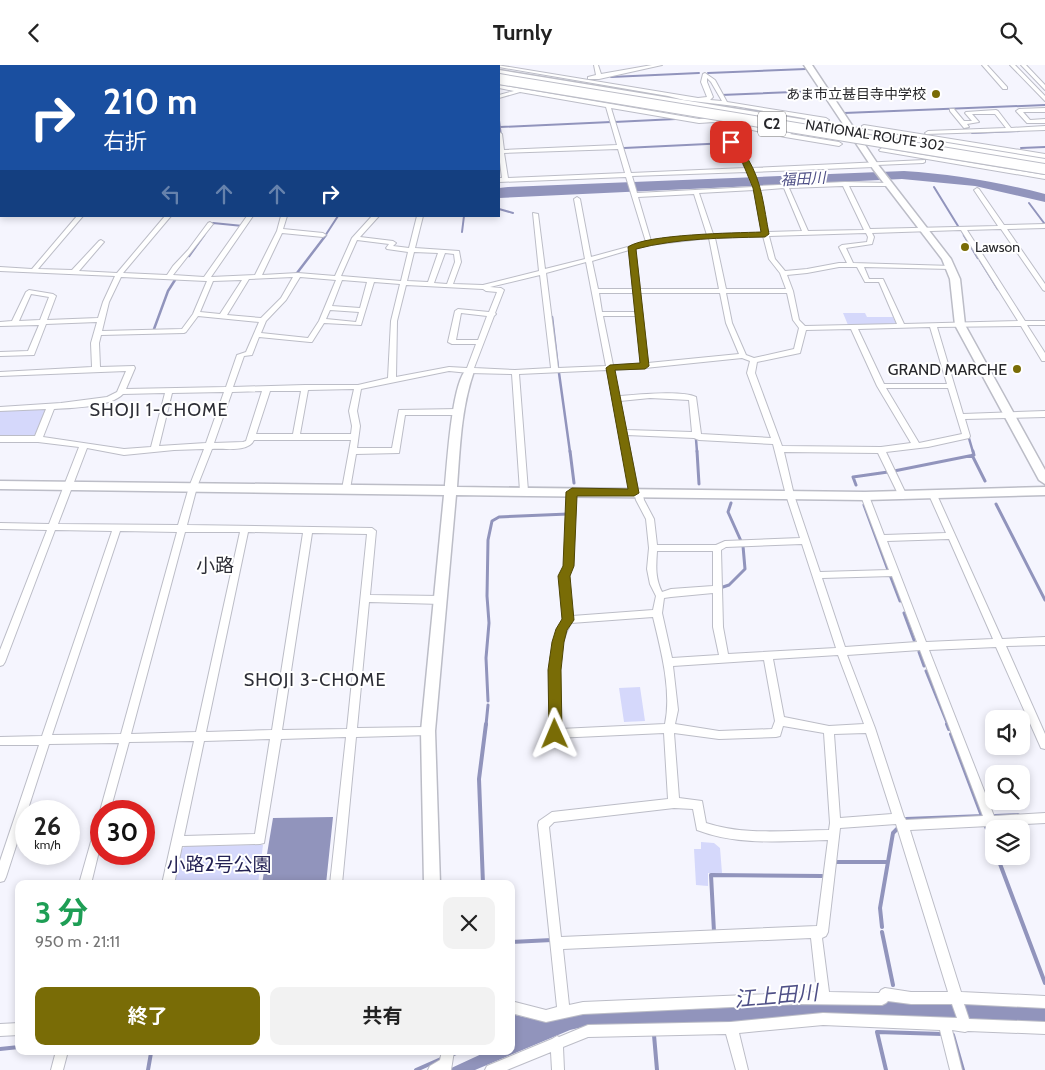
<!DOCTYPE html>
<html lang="ja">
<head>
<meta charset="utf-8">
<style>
  body { margin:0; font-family:Cabin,"Noto Sans JP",sans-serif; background:#f2f2f2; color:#222; height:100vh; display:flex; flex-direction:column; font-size:19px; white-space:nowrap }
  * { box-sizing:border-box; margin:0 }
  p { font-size:16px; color:#767676 }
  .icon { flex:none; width:28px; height:28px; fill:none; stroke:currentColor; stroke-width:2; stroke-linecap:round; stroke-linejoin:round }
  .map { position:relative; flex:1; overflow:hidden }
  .panel { position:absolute; left:15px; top:815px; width:500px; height:175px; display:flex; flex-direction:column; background:#fff; border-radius:10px; box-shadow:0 2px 8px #0003 }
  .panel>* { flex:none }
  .banner { position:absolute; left:0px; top:0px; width:500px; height:152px; box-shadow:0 2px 8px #0003; background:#1a4fa0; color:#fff; overflow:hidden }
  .controls { position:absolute; left:985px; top:645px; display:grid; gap:10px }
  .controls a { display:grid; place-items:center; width:45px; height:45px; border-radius:10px; background:#fff; box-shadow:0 2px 8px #0003; font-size:25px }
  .speed { position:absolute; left:15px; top:735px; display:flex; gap:10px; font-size:25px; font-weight:700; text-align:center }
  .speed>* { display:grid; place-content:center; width:65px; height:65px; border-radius:50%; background:#fff; box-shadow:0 2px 8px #0003; line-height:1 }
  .speed small { font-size:12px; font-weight:400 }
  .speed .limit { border:8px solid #d22; background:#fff; color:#111 }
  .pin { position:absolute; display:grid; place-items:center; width:42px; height:42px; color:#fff; margin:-21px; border-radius:10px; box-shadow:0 2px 8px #0006 }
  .me { position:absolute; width:55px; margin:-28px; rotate:359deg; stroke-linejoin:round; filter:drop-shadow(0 0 4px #0008) }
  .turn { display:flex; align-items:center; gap:18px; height:105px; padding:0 20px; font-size:22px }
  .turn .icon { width:65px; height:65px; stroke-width:2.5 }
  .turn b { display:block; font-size:35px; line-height:42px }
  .lanes { display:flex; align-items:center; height:48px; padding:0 20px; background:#0003; justify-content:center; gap:25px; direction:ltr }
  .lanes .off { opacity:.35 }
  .round { display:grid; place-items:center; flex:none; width:52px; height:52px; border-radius:10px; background:#f2f2f2 }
  .head { display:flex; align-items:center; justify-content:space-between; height:85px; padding:0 20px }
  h1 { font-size:30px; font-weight:700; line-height:38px; color:#1e9e55 }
  .action { display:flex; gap:10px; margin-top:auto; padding:10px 20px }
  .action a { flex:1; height:58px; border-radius:10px; background:#796c06; color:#fff; font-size:20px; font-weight:700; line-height:58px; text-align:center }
  .action a+a { background:#f2f2f2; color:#222 }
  header { display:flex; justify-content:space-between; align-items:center; height:65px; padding:0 20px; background:#fff; font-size:22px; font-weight:700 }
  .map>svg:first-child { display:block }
  .green { fill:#d5d8fb }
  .water { fill:#9194bc }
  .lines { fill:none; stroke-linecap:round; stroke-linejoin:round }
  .stream-far3 { stroke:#9194bc; stroke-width:2 }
  .stream-far2 { stroke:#9194bc; stroke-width:2.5 }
  .stream-far1 { stroke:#9194bc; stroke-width:3 }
  .stream { stroke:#9194bc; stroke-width:4 }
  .street-casing { stroke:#bcbdc7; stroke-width:2 }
  .secondary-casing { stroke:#bcbdc7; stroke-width:3 }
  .highway-casing { stroke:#bcbdc7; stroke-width:3 }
  .street { fill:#fff; fill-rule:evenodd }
  .secondary { fill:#fff; fill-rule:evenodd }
  .highway { fill:#fff; fill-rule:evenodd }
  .highway-bridge-casing { stroke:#bcbdc7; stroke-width:12; stroke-linecap:butt }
  .highway-bridge { stroke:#fff; stroke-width:10 }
  .route { fill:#796c06; stroke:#4f4604 }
  .poi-dot { fill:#796c06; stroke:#fff; stroke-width:2 }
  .labels { text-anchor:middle; stroke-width:4; stroke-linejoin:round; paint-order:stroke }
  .far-poi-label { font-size:14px; fill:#27272b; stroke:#fff; text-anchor:end }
  .far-street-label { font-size:14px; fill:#27272b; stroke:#fff }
  .shield { fill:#fff; stroke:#68686b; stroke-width:1 }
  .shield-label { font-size:15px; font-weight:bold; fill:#27272b }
  .far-water-label { font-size:15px; font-style:italic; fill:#4e4f86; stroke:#fff }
  .poi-label { font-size:16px; fill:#27272b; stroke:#fff; text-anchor:end }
  .neighbourhood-label { font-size:18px; letter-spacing:1px; fill:#2d2e36; stroke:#fff }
  .quarter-label { font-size:19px; fill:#2d2e36; stroke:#fff }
  .near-park-label { font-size:19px; fill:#242254; stroke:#fff }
  .near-water-label { font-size:21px; font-style:italic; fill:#4e4f86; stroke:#fff }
</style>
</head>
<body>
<header><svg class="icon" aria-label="back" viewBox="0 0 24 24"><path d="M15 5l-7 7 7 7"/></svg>Turnly<svg class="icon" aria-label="search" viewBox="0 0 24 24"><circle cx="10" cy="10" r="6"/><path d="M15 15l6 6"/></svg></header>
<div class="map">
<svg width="1045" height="1005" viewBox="0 0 1045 1005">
  <rect width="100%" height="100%" fill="#f5f5fe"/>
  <path class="green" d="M843,248h22l2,4h26l3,7 -48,1z
    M44,344l2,2 -10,23 -5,3h-31v-26z
    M640,622l5,34 -21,1 -5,-34z
    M701,777l13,1 6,5 2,25h-14v13l-12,-1 -2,-36h7z
    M263,780l-5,39h-84l7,-34 4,-4z"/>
  <path class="water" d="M904,106c48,3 94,11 141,23v8l-70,-16 -73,-7 -403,19v-10l9,-1z
    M333,752l-7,67h-64l11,-66z
    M832,935l213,7v15l-220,-9 -97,9 -141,4 -17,4 -95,40h-28l41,-19h23v-37l35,8 38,-9 167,-6z"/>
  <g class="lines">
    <path class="stream-far3" d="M379,0l8,1
      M336,1l24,-1
      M708,8l98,-4
      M611,12l88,-4
      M721,30l97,-4
      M746,44l21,3
      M844,48l201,-8
      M499,55l2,16
      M614,57l62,-3
      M500,62l111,-5
      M972,68l47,-2
      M624,83l104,-5
      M1021,83l24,-1
      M934,122l24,39
      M1029,138l15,20
      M499,144l14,4
      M210,162l3,-4 30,3
      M962,166l3,5
      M462,167l2,-16
      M203,171l3,-4
      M325,171l13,-20"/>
    <path class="stream-far2" d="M964,170l14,23
      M189,191l15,-21
      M980,195l18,29
      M297,208l29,-38
      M552,252l6,51
      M154,264l14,-38 7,-11
      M559,308l11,79
      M968,370l5,17
      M696,374l1,13"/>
    <path class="stream-far1" d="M570,386l4,32
      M697,386l2,33
      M972,390l13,26
      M894,406l80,-16 -1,-4
      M856,420l-3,-8 35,-5
      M731,438l-3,9 13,29
      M996,439l49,96
      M864,440l24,65
      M890,510l10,26
      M723,522l6,-2 16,-16 -2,-23
      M904,548l10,27
      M919,587l5,14
      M926,606l22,54
      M488,636l-2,-43 3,-35 -2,-27 1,-56 4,-19 7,-4 69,-3
      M486,660l2,-20"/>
    <path class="stream" d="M947,659l2,5
      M951,669l31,82
      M994,751l24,-1
      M906,754l77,-3
      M985,759l9,23
      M997,791l48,127
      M834,797h54
      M483,819l-4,-105 7,-55
      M882,862l-2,-19 13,-75 5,-5
      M714,867l-3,-57 111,1
      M882,867l11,53
      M511,877l41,-2
      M654,970l3,35
      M953,970l10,35
      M0,984l19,-2
      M454,989l7,-3
      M148,1005l3,-17
      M416,1005l25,-11
      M886,1005l-9,-38 66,2"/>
    <defs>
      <path id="street" d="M169,0h4v1h-4z
        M368,0h12v1h-11z
        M497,0l201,33 9,-1 -6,-15 2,-8 2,-1 10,7 12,22 99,16 3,2 -3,2 -91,-16 -51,-6 -16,-4 -169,-29 -2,-1zM707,13l4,4 11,19 -12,-1 3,-3 -6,-15z
        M594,0h4l3,9 51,-9h10l-63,14h-11v-2l8,-2z
        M982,0h5l20,22v2h-4z
        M1010,0h5l30,31v5z
        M1021,0h5l19,20v5z
        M499,20l200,34 15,-1 70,15 16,-9 3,2 -1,1 -12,7 49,8 3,2 -3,2 -54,-9 -71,-15 -15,1 -88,-15 20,65 114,-5 -19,-41 3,-2 3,2 19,41 174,-8v2l-2,1 -46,2 -3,2 -122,5 7,14 86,-4 45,1 1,1 -3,2h-39l21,43 128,-3 -24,-36 3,-2 2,1 25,36 41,-1v4l-38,1 38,55v7l-2,-1 -42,-61 -34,1 58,91h20v4h-18l18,28v8h-3l-21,-35 -84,1 26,87 82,-3v6l-80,2 5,17 -1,2 -41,9 -42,5 21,44 -4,3 -4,-3 -21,-43 -94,-1 10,43 26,77 69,-2 -28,-74 1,-2h6l1,2 15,39 62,-2 -17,-38 4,-3 4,3 65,144 43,-2v8l-39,1 39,88v15l-4,-1 -45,-101 -67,3 65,166 51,-3v10l-135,7 51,162 84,4v12l-81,-4 5,15 76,3v12l-77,-3 -3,1 -13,-2 10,40h-12l-10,-40 -117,-5 -84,8 9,37h-12l-10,-36 -138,3 -25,10 1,23h-12l-1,-18 -44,18h-22l2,-4 65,-27 5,-3 2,1 29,-12 143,-3 92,-9 134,5 -5,-14h-41l-23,-3 -2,2 -4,2 -84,-1 -215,10 -37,8 -35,-9v-12l35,9 11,-3 -19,-182 1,-4 13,-9 116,-13 -4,-66 -109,5 -4,-1 -1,-3 -1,-44 1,-31 7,-27 6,-12 -3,-44 5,-10 4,-76h6l1,2 -3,74 -5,10 4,40 81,-6 3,-14 -6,-12 -3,-15 2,-21 -3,-29 -10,-19 -1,-4 -4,-1 -1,-2 -23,-123 -88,4 9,117 -4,3 -4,-3 -8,-117 -43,-1 -20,-2 -88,18 -4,22 3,15 -3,22h35l7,-38 59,-1 4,3 -4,3h-53l-6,38 -43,1 -6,35 -4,3 -4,-3 9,-49h-97c-6,13 -30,8 -42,9l-15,38 -10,38 185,3 4,3 -6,64 71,1 3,1 1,3 -1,3 -3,1 -72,-2 -12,126 71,-1 4,1 1,3 -1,3 -4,1 -72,2 -14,147h-12l16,-147 -65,2 -17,104 -4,1 -78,2 -8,38h-12l32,-143 -65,1 -19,69h-9v3l-1,-3 19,-68 -70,1 -43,133 -2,4 -4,1v-21l39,-116h-39v-8l42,-1 70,-205 -57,-1 -50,132 -2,3 -3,1v-16l47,-120 -47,-1v-6l49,1 30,-77 -41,-5h-38v-6h35l11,-27 -46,2v-4l61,-4 46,-6 10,-5 9,-21 -126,5v-4l92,-5 -1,-24 6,-21 -51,2 -12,31 -34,1v-4l28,-1 11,-26 -39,1v-4l12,-1 14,-29 3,-2 24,4 3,2 -9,24 51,-2 5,-16 12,-26 -115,-5v-4l32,2 45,-53h6l-45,53 34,1 27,-29 2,-1 3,2 -1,1 -24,28 38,2 48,-57h6l-48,57 44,2 6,-9 15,-16 20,-27 2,-1 3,2 -40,51 31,2 43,-61h6l-42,61 44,-2 22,-44 4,-15h6l-4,13 40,4 3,2 -3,2 -41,-4 -20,42 36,-2 37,3 17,-38 20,-22h7l-19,21 33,4 3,2 -3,3 16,2 8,-32h6l-8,32 44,3 2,11 -8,22 30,1 56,-14 -6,-58 5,1 7,55 40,-10 -11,-60 3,-2 3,2 11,58 55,-15 -20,-65 -127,5v-4h3l-3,-24v-22l3,2 2,16 113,-5 -11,-38 -86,-15 -21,6v-3l15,-4 -15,-3zM618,84l7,24 -117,5 -4,-25zM747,107l6,15 -116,6 -5,-17zM843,121l21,44 -56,1 -19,-43zM784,123l18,43 -34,1 -8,-42zM754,125l8,43 -49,1 -14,-41zM694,129l13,41 -56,6 -13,-44zM961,165l57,91 -114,3 -21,-45h-14l-5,-12 86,2 2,-1v-2l-99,-3 -7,-15 26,-4 2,-7 -2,-4zM866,168l2,4 -1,5 -25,3 -3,2 8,16h-8l-32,6 -22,2 -10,-12 -6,-23zM763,171l6,23 11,14 6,16h-60l-11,-51zM709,173l10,51h-79l-5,-40 14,-4zM357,175l32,4 -3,4 1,1 21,3 -7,29 -60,-5zM629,185l4,39h-35l-6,-28zM414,187l24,1 -10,29 -21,-1zM445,188l9,1 1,8 -8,22 -13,-1zM586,197l20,104 -48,2 -12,-95zM839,202h18l8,15h14l18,42 -92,2 -6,-6 -6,-29 -6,-16 20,-2zM540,210l11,93 -36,2 -41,-2 20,-52 2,-2 -1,-1 9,-23 -3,-2 -11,-1zM121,212l85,4h1l-14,33 -11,15 -80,2 7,-29zM293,212l-12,21 -20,20 -34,-3 22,-36zM300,212l36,3 -17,41 -11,17 -47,-5 5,-12 20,-21zM242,215l-22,34 -20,-2 13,-31zM342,215l25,2 -7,26 -28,-2zM374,217l26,2 -9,37 -3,57 -30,7h-53l-72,2 11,-31 8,-1 7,-18 51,5h2l12,-19 37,2zM406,220l77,4 3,2 11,1 -8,20 -31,-3 -3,2 -7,31 4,2h24l-9,24 -18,-1 -53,10 1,-56zM599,228h35l2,19h-34zM640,228h80l6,30 13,31 -91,9zM726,228h61l6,27 6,8 -5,21 -40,9 -8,-3 -14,-32zM31,229l18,3 -9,23 -21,1zM330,245l29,2 -3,10 -30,-3zM461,248l26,3 -9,24h-22zM198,251l61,6 -13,30 -9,3 -11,32 -100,2 9,-21 -1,-2 -34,1 -1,-24 2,-8 83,-2 2,-1zM603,251h33l5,48 -28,1zM930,262l17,57h-63l-26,-55zM851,264l26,57 34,57 -30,4 -99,-1 -27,-73 2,-11 43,-9 6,-23zM742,293l8,3 -3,12 24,65 -70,-4 -5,-37c-15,-7 -59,-2 -77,-1l-5,-26 31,-2zM886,323h62l14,46 -43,9zM354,324l-5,22 3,15 -1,8h-51l8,-44zM262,326l-16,50 -3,1 -29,1 18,-51zM270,326h31l-8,43h-37zM224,327l-18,51 -47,3 13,-53zM165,328l-14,54 -27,2 -81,-12 11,-28c17,-1 57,-2 69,-15zM650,333l39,2 3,32 -66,-2 -6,-29zM627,370l67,3 5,2 74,4 13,51 14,43 -75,3 -9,4h-59l-3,-26 -10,-19 -2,-9 -4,-1zM87,383l37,7 50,-5 30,-1 -15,38 -11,38 -120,-1zM120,466l57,1 -56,202 -69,1zM185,467h55l-44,200 -65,2zM248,467l55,1 -31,197 -66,2zM312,468l55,1 -20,195 -65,1zM949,474l44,100 -67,3 -39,-101zM802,479l34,104 -108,6 -5,-27 -2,-77 5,-3zM657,486h56v35l-42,3 -9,3c-7,-14 -6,-26 -5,-41zM892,511l25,66 -72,5 -23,-69zM713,528v34l6,28 -47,3 -10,-45 2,-15 7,-1zM653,552c8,33 19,74 12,107l-105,5c-1,-35 -7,-74 11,-106zM920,585l63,166 -77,4 -2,-3 -29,-89 -28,-73zM838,590l26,69 -35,2 -45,-9 -11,-58zM764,595l11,61 -3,8 -53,2 -44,-7 3,-14 -5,-44zM783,661l41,7 6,90 -1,7c-40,0 -84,6 -123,-7l-4,-22 -23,-3 -5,-65 45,6 57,-2 4,-1zM866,668l26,81 -52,4 -6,-84zM270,674l-15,95 -71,2 20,-95zM674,743l19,1 4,21c41,16 87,11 131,10l-11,86 -256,11 -12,-110 5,-5zM896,759l52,168h-37l-26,-4 -4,2 -2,3 -50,-1 -7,-54 4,-2 2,-4 12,-104zM811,873l6,54 -234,10 -14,3 -6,-56z
        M1045,43v4h-22l7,8 15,-1v4h-18l-11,-12 3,-2z
        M950,44h4l10,12h8l-7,-8 1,-1 30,-2 2,1 13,17 34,-2v4l-119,4 -1,-1 3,-2 78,-3 -11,-14h-23l7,8 -12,2 2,3 -5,1 -14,-17z
        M864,60l181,29v4l-183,-30v-2z
        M882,83l163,27v4l-165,-28 -1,-1z
        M0,97h1v4h-1z
        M0,123h1v4h-1z
        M101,754v24l-10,41h-12l17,-60 1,-4z
        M19,958v12l-19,1v-12z
        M56,986h12l-5,19h-12z
        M442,986h12l-3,19h-23l2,-4 10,-6z"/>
      <path id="secondary" d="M804,0h8l67,101 72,93 9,20 5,46 80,145v14l-6,-4 -84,-155 -5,-46 -8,-20 -69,-90z
        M469,303l5,3c-13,37 -14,76 -17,116l408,5 180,-5v8l-180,5 -409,-5 -21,236 5,153h-16l-3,-153 23,-236 -444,-6v-8l445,5c2,-18 7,-113 24,-118z"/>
      <path id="highway" d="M411,0h16l1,1h-16z
        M431,0h17l1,1h-17z
        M499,5l546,89v6l-546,-89z"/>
    </defs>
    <use href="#street" class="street-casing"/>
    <use href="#secondary" class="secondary-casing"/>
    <use href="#highway" class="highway-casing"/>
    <use href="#street" class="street"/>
    <use href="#secondary" class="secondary"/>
    <use href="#highway" class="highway"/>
    <defs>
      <path id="highway-bridge" d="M499,14l546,90"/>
    </defs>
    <use href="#highway-bridge" class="highway-bridge-casing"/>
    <use href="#highway-bridge" class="highway-bridge"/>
  </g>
  <path class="route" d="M728,76h5c4,7 11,11 15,18 14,23 16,49 21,75l-4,3c-43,1 -87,1 -129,12l13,117 -4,3 -30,1 24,123 -5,3h-57l-3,70 -4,10 4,44 -7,10 -3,12 -3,28 1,64 -2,4 -5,2 -4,-2 -2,-4 -1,-64 4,-28 4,-13 6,-10 -4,-43 5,-10 3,-74 6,-4 56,1 -22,-121 4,-3 30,-2 -12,-116c18,-13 107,-14 133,-15l-8,-44 -12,-29 -11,-10z"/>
  <g class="poi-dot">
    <circle cx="936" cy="29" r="5"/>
    <circle cx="965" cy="182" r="5"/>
    <circle cx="1017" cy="304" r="5"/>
  </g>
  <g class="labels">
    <g class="far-poi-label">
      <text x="926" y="34">あま市立甚目寺中学校</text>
      <text x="975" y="187" text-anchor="start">Lawson</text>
    </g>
    <g class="far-street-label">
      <text transform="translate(875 70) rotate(9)" y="5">NATIONAL ROUTE 302</text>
    </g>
    <rect class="shield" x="758" y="46.5" width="28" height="25" rx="4"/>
    <g class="shield-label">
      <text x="772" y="64">C2</text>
    </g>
    <g class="far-water-label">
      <text transform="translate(803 114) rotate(-3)" y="5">福田川</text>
    </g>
    <g class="poi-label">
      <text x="1007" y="310">GRAND MARCHE</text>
    </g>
    <g class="neighbourhood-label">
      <text x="159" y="351">SHOJI 1-CHOME</text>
      <text x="315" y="621">SHOJI 3-CHOME</text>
    </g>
    <g class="quarter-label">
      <text x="215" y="507">小路</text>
    </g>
    <g class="near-park-label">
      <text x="219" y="806">小路2号公園</text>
    </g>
    <g class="near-water-label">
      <text transform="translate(776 931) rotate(-5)" y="7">江上田川</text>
    </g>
  </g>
</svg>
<div class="controls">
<a><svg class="icon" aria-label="sound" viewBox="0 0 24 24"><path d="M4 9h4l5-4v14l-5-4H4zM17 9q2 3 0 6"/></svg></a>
<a><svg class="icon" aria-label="search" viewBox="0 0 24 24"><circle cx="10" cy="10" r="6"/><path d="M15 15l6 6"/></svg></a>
<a><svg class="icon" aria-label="layers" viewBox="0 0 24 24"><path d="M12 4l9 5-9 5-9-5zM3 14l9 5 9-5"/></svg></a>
</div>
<div class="speed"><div>26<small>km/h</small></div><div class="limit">30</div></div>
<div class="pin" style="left:731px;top:77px;background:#d93025"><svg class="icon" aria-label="arrive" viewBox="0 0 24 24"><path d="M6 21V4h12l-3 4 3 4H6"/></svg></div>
<svg class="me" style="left:555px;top:669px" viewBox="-20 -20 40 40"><path d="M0-17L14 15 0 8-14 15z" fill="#796c06" stroke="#fff" stroke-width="4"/></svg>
<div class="banner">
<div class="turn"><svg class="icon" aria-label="right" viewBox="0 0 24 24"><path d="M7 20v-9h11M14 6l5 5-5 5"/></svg><div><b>210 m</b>右折</div></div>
<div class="lanes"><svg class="icon off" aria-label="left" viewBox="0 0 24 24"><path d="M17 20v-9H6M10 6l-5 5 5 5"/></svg><svg class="icon off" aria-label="ahead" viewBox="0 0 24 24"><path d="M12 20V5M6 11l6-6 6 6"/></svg><svg class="icon off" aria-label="ahead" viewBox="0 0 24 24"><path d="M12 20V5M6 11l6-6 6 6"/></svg><svg class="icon" aria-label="right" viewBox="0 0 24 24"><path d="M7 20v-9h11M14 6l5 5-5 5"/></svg></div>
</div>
<section class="panel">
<div class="head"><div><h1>3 分</h1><p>950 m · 21:11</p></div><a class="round"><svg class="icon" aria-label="close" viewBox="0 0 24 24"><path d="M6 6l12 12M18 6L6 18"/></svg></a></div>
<div class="action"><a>終了</a><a>共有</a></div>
</section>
</div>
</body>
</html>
